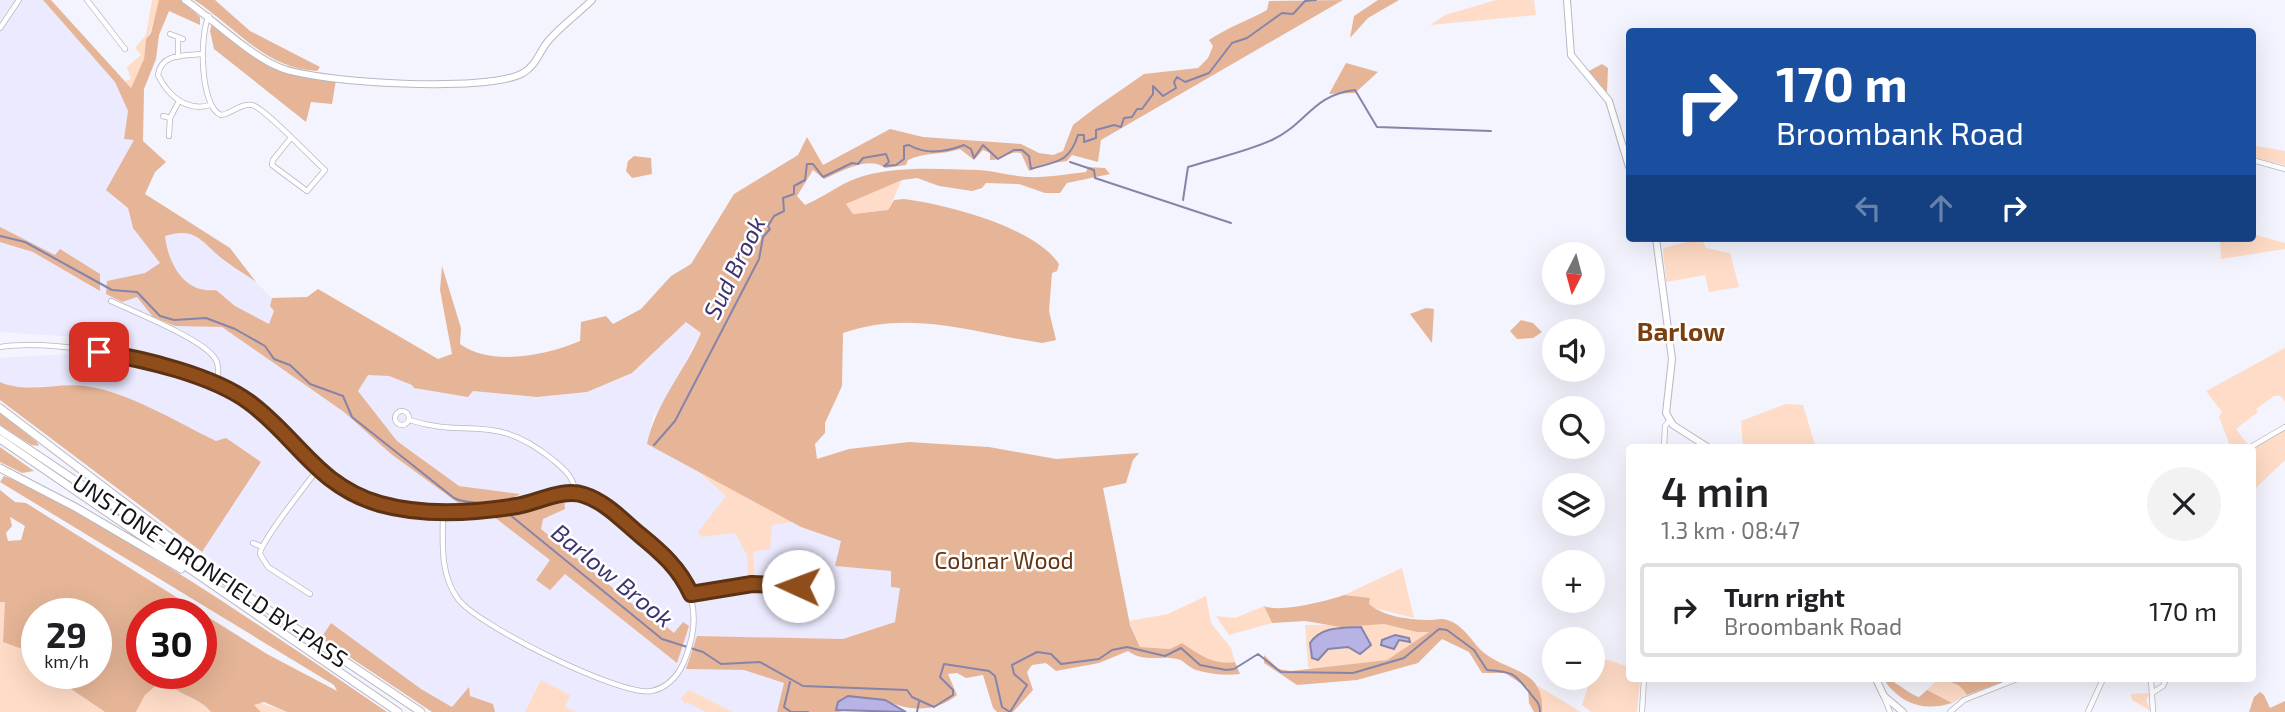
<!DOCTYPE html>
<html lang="en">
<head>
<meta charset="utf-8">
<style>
  body { margin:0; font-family:"Exo 2",sans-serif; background:#f2f2f2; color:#202124; height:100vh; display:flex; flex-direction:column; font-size:26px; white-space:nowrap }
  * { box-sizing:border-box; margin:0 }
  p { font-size:23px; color:#757577 }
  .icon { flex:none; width:38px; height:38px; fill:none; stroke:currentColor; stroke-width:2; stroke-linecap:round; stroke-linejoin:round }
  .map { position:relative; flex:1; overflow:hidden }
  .panel { position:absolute; left:1626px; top:444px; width:630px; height:238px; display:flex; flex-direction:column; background:#fff; border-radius:7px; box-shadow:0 7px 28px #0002 }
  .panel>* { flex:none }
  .guide { position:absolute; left:1626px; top:28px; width:630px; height:214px; border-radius:7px; box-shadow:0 7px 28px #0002; background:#1a4fa0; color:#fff; overflow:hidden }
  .needle { width:46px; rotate:186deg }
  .tools { position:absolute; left:1542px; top:242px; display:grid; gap:14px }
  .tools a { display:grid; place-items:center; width:63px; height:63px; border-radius:50%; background:#fff; box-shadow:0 7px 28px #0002; font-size:35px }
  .speed { position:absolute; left:21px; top:598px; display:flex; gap:14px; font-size:35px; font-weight:700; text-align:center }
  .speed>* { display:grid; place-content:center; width:91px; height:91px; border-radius:50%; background:#fff; box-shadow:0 7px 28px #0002; line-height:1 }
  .speed small { font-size:18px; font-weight:400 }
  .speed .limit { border:10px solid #d22; background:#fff; color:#111 }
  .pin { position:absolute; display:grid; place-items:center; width:60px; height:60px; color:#fff; margin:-30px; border-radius:14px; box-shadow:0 4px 10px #0006 }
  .me { position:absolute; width:77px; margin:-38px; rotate:272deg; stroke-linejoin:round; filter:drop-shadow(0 0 5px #0008) }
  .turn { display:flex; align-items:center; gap:24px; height:147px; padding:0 35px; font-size:32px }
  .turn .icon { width:91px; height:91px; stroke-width:2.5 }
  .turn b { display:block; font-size:49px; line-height:60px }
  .lanes { display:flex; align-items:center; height:66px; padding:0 35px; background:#0003; justify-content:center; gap:35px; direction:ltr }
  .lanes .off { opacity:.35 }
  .round { display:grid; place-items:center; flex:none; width:74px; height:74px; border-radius:37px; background:#f2f2f2 }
  .overview { display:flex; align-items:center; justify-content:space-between; height:119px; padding:0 35px }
  h1 { font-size:42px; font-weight:600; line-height:52px }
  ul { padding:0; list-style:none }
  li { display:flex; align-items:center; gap:21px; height:94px; margin:0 14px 10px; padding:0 21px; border:4px solid #e0e0e0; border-radius:7px }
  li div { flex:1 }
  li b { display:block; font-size:26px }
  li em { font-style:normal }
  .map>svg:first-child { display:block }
  .built { fill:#ebeafe }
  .green { fill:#ffdcc7; fill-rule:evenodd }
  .forest { fill:#e6b597; fill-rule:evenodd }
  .water { fill:#b7b4e5; stroke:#8684a8; stroke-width:2 }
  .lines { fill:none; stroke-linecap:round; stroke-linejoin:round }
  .stream { stroke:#8684a8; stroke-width:2 }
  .minor-casing { stroke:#b8b7c4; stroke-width:6 }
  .major-casing { stroke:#b8b7c4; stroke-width:8 }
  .highway-casing { stroke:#b8b7c4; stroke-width:9 }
  .minor { stroke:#fff; stroke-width:4.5 }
  .major { stroke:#fff; stroke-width:6 }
  .highway { stroke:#fff; stroke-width:7 }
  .route-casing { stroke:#5d3212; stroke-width:18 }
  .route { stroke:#8f4d1b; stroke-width:12 }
  .labels { text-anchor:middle; stroke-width:5; stroke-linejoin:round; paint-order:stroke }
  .park-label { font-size:23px; fill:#633614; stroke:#fff }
  .street-label { font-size:23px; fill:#141419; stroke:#fff }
  .water-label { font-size:24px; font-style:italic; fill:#3d336f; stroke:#fff }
  .quarter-label { font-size:26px; font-weight:bold; fill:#7a3f10; stroke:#fff }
</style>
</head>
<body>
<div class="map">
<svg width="2285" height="712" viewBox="0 0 2285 712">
  <rect width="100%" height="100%" fill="#f4f4fe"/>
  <path class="built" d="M0,0h43l72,82 13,29 -4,28 10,1 -6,68 5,20 27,35 -15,10 -38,8 30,15 16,20 22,10 47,1 122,85 47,42 74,54 43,-7 11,-7 -60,-8 -62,-45 -39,-50 10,-16 21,1 23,9 2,3 54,9 5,-6 64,6 50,-5 45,-19 54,-51 15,11 -39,72 -9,12 -6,27 154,83 40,14 -5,25 56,5 8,17 -4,34 -53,17 -146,-3 -11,33 58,1 41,13 -8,29h-282l-3,-8 -22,-8 -1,-8 -16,19 -32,-18 -90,-66 -10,15 -119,-86 58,-90 -34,-24 -10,4 -71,-36 -57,-20 -76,1 -12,-5v-24l70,-4 33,8 -9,-16 -19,-9 -75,-5z
    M180,231l18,6 29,26 29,19 16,16 -2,8 4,5 -4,13 -35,-18 -19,-16 -12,2 -14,-6 -15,-16 -9,-19 -2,-15z"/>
  <path class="green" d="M152,0h8l-10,33 -4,6 -2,20 -13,29 -6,-7 6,-2 -4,-12 14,-12 -6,-7 11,-13z
    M1496,0h38l2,15 -106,10 15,-10z
    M2252,145l33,6v14l-33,-8z
    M902,180l-14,30 -35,4 -7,-10z
    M2252,234l33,9v6l-64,10 -1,-21h32z
    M1701,238l5,10 24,5 9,34 -30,5 -4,-17 -39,7 -3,-34z
    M2285,348v54l-4,-6h-7l-18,13 2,3 -22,17 12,16 -17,3 -12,-31 3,-5 -16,-21z
    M1786,404l17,1 13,43h-73l-2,-27z
    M2285,430v30l-33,32v-43z
    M699,472l94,50 -21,3 -2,24 -17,3 2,27 -7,1 -1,-25 -12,-22 -33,4 -4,-5 28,-36z
    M1402,568l12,50 -40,-10 -5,-4 1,-5 -26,-4z
    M1206,596l5,27 20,25 4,14c-22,3 -35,-7 -53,-19l-12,6 -30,-2 -11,-26 39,-7z
    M0,602h5l26,56 6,5v11h12l56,38h-105z
    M1264,606l8,17 -43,12 -13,-19 19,2z
    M1384,624l47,7 -44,29 -73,9 -6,-2 -3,-42zM1310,643l55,4 -12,4 -5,-4 -20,2 -10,11 -6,-2z
    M1598,657l31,10v12h11l-3,33h-46l-9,-7z
    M165,678c9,18 34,18 46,34h-75l9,-17z
    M541,680l29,15 -5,12 11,5h-51z
    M1936,681c14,0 23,1 31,14l-15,8 -25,-13z
    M1538,686l43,26h-39z
    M689,690l44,22h-27l-19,-10 -2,2 -4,-6z
    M2150,693l-4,7 5,11 -19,-11 -1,-6z
    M259,702l28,10h-26l-8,-7z"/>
  <path class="forest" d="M43,0h8l80,88 13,-29 2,-20 5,-6 8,-33h22l19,17v8l-31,-14 -10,24 -3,24 -12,30 -1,52 23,21 -11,10 -10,22 85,54 26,34c-9,-7 -19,-12 -28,-19 -25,-17 -29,-38 -63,-27 3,27 19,58 51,54l19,16 34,18 5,-13 -4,-5 2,-8 35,-1 11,-8 120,70 14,-5 -12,-64 2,-24 19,62 -1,16c32,23 87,11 120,-3l1,-19 25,-6 7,8 28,-15 30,-33 20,-12 43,-70 64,-39 9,-18 16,28 67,-36 33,8 98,7 18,9 14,2 10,-4 10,-26 22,-17 49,-34 54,-6 10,-10 5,-12 -4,-6c19,-13 38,-19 58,-30l2,-9 74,-1 -242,140 -3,22 -26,-7 -5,6 -25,4 -13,6 -8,-18c-12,-3 -19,8 -31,7v-7l-7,-3 -9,10 -14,-11c-18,6 -35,3 -52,11l-2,5 -21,3c-18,-13 -44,4 -61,11l-11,-9 -16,26 8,9c22,-9 37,-24 62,-30 36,-9 74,-6 112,-5 16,1 32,6 48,7 19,1 40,-3 59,-5l2,-5 17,1 5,6 -43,9 -7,10h-15l-26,-9 -33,-1 -4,5 -10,3 -33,-5 -22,-8 -15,2 -56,24 7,10 35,-4 6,-10 10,-1c41,5 131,28 155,65l-2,7 -5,2 -3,38 7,29 -14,3c-68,-10 -130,-34 -199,-10l-1,53 -17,37v10l-10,11 2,15 32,-10 60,-7 80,5 67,12 83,-6 -6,7 -7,23 -23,5 27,137 10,22 30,2 12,-6c18,12 31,22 53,19l5,12c-14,2 -30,0 -44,-4 -7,-2 -12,-10 -19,-11 -17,-4 -33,4 -49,-8l-29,12 -43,8 -10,-8 -14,2 -5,7 6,18 -20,22h-16l-4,-4 -10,-33 -17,3 -9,-5 -9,1 9,21c-20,17 -49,17 -72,5l-49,10 6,2h-65l7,-29 -40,-13 -58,-1 11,-33 146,3 52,-17 5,-34 -9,-1v-16l-56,-5 6,-25 -40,-14 -154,-83c9,-42 38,-73 54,-111l-15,-11 -54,51 -45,19 -50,5 -64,-6 -5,6 -54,-9 -2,-3 -23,-9 -21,-1 -10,16 39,50 62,45 61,8 -12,7 -43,7 -74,-54 -47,-42 -122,-85 -47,-1 -22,-9 -16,-20 -15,5 -16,-8 1,-13 38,-8 15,-10 -27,-35 -5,-20 -22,-18 28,-50 -10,-1 4,-28 -13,-29z
    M194,0h21l35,31 70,36 -3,4c-53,-2 -83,-46 -123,-71z
    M1378,0h21l-31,18 -18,20 4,-22z
    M212,23l57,44 67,13 -4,24 -21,-2 -5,20 -92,-73 -4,-18z
    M1346,63l32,9 -23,21 -26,1z
    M1602,64l6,4 -1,24 -20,-20z
    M634,156l17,2 1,16 -20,4 -6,-7 2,-10z
    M0,227l55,28 5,-6 40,25v17l-67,-39 -33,-10z
    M1426,308l8,1 -2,34 -22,-29z
    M1521,320l12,3 9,9 -9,6 -16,1 -7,-8z
    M0,382c26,12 58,0 86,4 42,6 91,36 130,55l10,-3 35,24 -59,90 -202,-152z
    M0,413l37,29 2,4 -8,-1 -31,-20z
    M0,447l34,24 -12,2 -22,-11z
    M4,476c45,17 86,43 127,68 88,53 171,110 256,168h-100l-23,-10 -10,3 7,7h-50c-12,-16 -36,-16 -46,-34l-20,17 -9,17h-31l-56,-38h47v-60h-59v49l-9,-12 -25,-9 2,-40h-5v-112l15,12 11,1 241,151 70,37 -3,-6 -334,-203zM10,517l15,9 -4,14 -13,1 -2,-8 6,-7zM142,614h59v60h-59z
    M564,498l1,11 -22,10 -2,10 107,88 3,-3 23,19 9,-11 6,4 -12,37 -112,-89 -15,16 -14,-10 14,-20 -61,-47z
    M1344,595l26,3 -1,6c15,13 42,16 62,16 6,0 10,-2 16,0 17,5 24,21 36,32 25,21 62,16 59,60h-8l-5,-9 -1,-15 -23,-15h-23l-13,-21 -27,-13 -24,24 -61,17 -60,5 -33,-22v-8l14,14 13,2 96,-11 42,-28h-12l-33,-8 -43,3 -36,-6 -33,2 -8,-17c16,7 63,-5 80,-11z
    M331,623l90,66 31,18 17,-20 1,9 23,8 2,8h-63l-111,-74z
    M1883,679c12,0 23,14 36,18l8,-7 25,13c-29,9 -51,1 -69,-24z
    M1938,679h65l2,2 -38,14c-8,-13 -17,-14 -31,-14z
    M2260,692l4,3 6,13 15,-7v11h-36l5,-15z"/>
  <path class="water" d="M1361,627l10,18 -11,9 -12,-7 -20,2 -10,11 -6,-2 -2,-15c12,-17 32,-15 51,-16z
    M1395,635l14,3 1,4 -11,-2 -5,9 -13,-4 1,-5z
    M848,696l37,4 21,12 -70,-2 2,-8z"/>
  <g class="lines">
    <path class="stream" d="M1070,162l24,8 1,8 136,45
      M1183,200l5,-33c28,-9 58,-15 84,-27 36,-17 40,-45 83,-50l22,37 114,4
      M0,236l25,6 87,48 25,2 23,24 14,4 32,-2 29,11 30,17 9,13 16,6 20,19 33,12 9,21 102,81c15,8 30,1 45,9
      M654,445l21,-24 84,-162 4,-22 7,-8 -2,-3 6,-10 10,-5 -1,-13 11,-4v-8l11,-6 2,-16h6l10,13 29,-14 6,1 5,-6 23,-4 3,8 -5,4 12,-1 8,-6v-13l5,-1c17,10 37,7 55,0l7,4 3,9 9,-13 15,14 16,-9h8l7,6 2,13c26,-8 38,-6 47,-34h6v7l12,-4v-8l18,-5 7,2 3,-9 8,-1 5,-8h5l11,-15v-8l10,10 13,-8 -2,-6 3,-5 8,5 24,-9 23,-30 15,-5 35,-25 11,1 12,-13 11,-1
      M504,510l158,129 41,13 18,12 39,-2 43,24 104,4 5,7 22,10 19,-12v-5l-13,-13 4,-13 45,7 6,5 7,31 8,5 17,-27 -13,-11 -2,-9 25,-13 14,2 10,10 38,-5 13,-9 15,-3 38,9 16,-8 19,17 26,5 8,-1 24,-15 23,18 72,1 51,-15 35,-29 8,1 27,20 13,20c27,2 27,3 43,23 5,7 10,9 10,19
      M790,682l-6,25 7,5h17
      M917,712l2,-10"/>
    <defs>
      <path id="minor" d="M87,0l38,49
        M209,16c-10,18 -9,91 12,99 10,-1 20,-12 31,-10 13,3 59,53 73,65l-18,21 -35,-26 1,-5 17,-21
        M0,28l19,-28
        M170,34l13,5
        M178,37v20
        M202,54c-18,2 -41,-1 -44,21 10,21 29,37 52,30
        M163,116l7,2
        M169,136l1,-18 9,-17
        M2252,160l33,9
        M111,301c23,11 89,37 103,56 6,7 4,18 3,27
        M0,347c63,-10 206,19 255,60 36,30 60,72 105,90 48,20 105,17 156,9 19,-3 39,-14 59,-13 25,2 96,62 108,84 10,19 13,38 9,59 -5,23 -14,49 -40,55 -31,6 -175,-66 -194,-92 -19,-26 -15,-58 -15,-88
        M395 418a7 7 0 1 1 14 0a7 7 0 1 1-14 0Z
        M409,420c60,19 85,-8 143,39 13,11 21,17 24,34
        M1664,448l1,-22 4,-5
        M2249,448l36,-21
        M253,543l7,3
        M310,594l-42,-27 -8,-13c0,-12 47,-70 57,-84
        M691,594l61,-10 46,2
        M2151,679l2,33
        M2152,693l11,-7 3,-7
        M1884,697l6,15
        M1642,712l2,-33
        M1950,712l14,-12 53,-21
        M2088,712l15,-33"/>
      <path id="major" d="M185,0c29,20 65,56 96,68 39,15 207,25 242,5 13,-7 17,-23 26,-33 13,-15 29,-26 43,-40
        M1567,0l4,55 38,46 20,66
        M1656,238l16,121 -6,54 7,12 36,23
        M1876,679l8,17 19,16"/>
      <path id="highway" d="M0,408l175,133
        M0,430l421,282
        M0,439l398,273
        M0,468l75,39 106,62"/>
    </defs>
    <use href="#minor" class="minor-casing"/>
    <use href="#major" class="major-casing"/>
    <use href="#highway" class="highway-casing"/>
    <use href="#minor" class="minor"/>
    <use href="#major" class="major"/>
    <use href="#highway" class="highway"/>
  </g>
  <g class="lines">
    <defs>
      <path id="route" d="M99,352c45,7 113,23 150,50 48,35 68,84 131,102 43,12 94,9 137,2 22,-4 46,-18 67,-11 22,7 39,26 56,40 22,18 39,33 51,59l61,-10 46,2"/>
    </defs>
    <use href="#route" class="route-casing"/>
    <use href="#route" class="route"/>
  </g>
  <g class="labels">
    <g class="park-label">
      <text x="1004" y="569">Cobnar Wood</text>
    </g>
    <g class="street-label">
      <text transform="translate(210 571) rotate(34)" y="8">UNSTONE-DRONFIELD BY-PASS</text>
    </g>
    <g class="water-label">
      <text transform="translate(735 268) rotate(-64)" y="8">Sud Brook</text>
      <text transform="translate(612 576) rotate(39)" y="8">Barlow Brook</text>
    </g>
    <g class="quarter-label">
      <text x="1681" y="341">Barlow</text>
    </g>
  </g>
</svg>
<div class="tools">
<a><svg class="needle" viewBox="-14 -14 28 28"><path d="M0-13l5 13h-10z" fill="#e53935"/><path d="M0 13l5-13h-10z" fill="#757577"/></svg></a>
<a><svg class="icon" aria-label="sound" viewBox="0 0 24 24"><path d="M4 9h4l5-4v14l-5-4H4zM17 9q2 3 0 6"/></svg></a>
<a><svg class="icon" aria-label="search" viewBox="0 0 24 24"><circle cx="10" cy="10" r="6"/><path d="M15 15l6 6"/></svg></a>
<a><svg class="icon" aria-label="layers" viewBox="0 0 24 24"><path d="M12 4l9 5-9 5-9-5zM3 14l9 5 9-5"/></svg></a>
<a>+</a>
<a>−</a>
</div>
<div class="speed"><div>29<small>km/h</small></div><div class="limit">30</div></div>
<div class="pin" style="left:99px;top:352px;background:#d93025"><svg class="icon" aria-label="arrive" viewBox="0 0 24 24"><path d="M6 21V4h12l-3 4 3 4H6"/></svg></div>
<svg class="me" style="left:798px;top:586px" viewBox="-20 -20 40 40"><circle r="19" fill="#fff"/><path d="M0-13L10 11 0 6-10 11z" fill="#8f4d1b"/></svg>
<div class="guide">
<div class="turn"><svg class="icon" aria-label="right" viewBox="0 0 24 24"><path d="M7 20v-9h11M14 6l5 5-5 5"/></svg><div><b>170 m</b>Broombank Road</div></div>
<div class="lanes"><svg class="icon off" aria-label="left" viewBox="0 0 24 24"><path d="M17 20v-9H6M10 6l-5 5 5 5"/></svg><svg class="icon off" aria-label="ahead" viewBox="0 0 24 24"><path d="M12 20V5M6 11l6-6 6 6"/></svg><svg class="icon" aria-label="right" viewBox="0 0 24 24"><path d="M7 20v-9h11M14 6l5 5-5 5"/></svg></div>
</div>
<section class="panel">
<div class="overview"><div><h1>4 min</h1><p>1.3 km · 08:47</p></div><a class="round"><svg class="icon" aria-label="close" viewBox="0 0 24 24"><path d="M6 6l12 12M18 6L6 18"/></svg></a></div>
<ul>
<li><svg class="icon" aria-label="right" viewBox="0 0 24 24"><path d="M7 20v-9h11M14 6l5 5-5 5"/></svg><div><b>Turn right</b><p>Broombank Road</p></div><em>170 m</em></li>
</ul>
</section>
</div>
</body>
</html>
